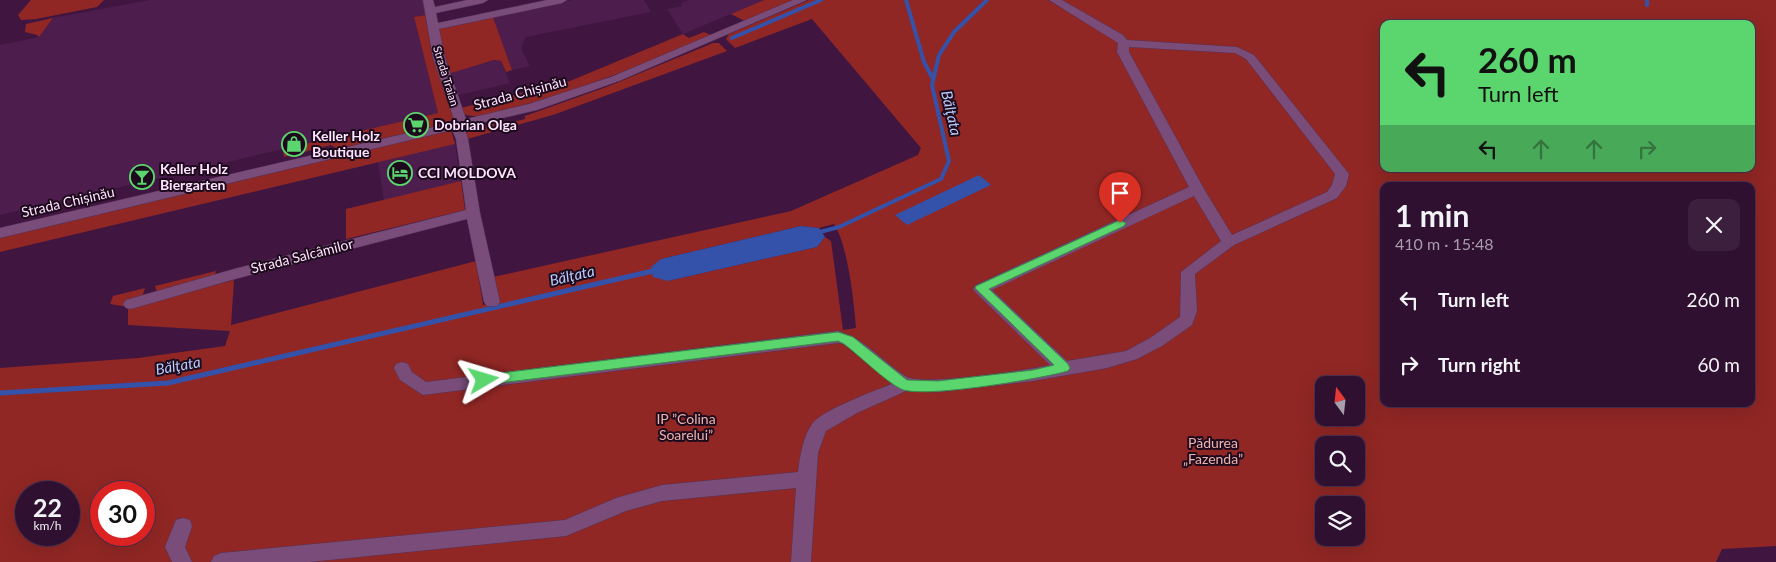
<!DOCTYPE html>
<html lang="en">
<head>
<meta charset="utf-8">
<style>
  body { margin:0; font-family:Lato,sans-serif; background:#3c1e3d; color:#f1f3f6; height:100vh; display:flex; flex-direction:column; font-size:19px; white-space:nowrap }
  * { box-sizing:border-box; margin:0 }
  p { font-size:16px; color:#a89dab }
  .icon { flex:none; width:28px; height:28px; fill:none; stroke:currentColor; stroke-width:2; stroke-linecap:round; stroke-linejoin:round }
  .map { position:relative; flex:1; overflow:hidden }
  .drawer { position:absolute; left:1380px; top:182px; width:375px; height:225px; display:flex; flex-direction:column; background:#301031; border-radius:10px; box-shadow:0 5px 20px #0002,0 0 0 1px #4b304d }
  .drawer>* { flex:none }
  .top-card { position:absolute; left:1380px; top:20px; width:375px; height:152px; border-radius:10px; box-shadow:0 5px 20px #0002,0 0 0 1px #4b304d; background:#5bd56e; color:#111; overflow:hidden }
  .needle { width:32px; rotate:345deg }
  .buttons { position:absolute; left:1315px; top:376px; display:grid; gap:10px }
  .buttons a { display:grid; place-items:center; width:50px; height:50px; border-radius:10px; background:#301031; box-shadow:0 5px 20px #0002,0 0 0 1px #4b304d; font-size:25px }
  .speed { position:absolute; left:15px; top:481px; display:flex; gap:10px; font-size:25px; font-weight:700; text-align:center }
  .speed>* { display:grid; place-content:center; width:65px; height:65px; border-radius:50%; background:#301031; box-shadow:0 5px 20px #0002,0 0 0 1px #4b304d; line-height:1 }
  .speed small { font-size:12px; font-weight:400 }
  .speed .limit { border:8px solid #d22; background:#fff; color:#111 }
  .pin { position:absolute; display:grid; place-items:center; width:42px; height:42px; color:#fff; margin:-51px -21px; border-radius:50% 50% 50% 0; rotate:-45deg; box-shadow:0 0 5px #0007 }
  .pin .icon { rotate:45deg }
  .me { position:absolute; width:55px; margin:-28px; rotate:83deg; stroke-linejoin:round; filter:drop-shadow(0 0 4px #0008) }
  .turn { display:flex; align-items:center; gap:18px; height:105px; padding:0 15px; font-size:22px }
  .turn .icon { width:65px; height:65px; stroke-width:2.5 }
  .turn b { display:block; font-size:35px; line-height:42px }
  .lanes { display:flex; align-items:center; height:48px; padding:0 15px; background:#0003; justify-content:center; gap:25px; direction:ltr }
  .lanes .off { opacity:.35 }
  .round { display:grid; place-items:center; flex:none; width:52px; height:52px; border-radius:10px; background:#3c1e3d }
  .overview { display:flex; align-items:center; justify-content:space-between; height:85px; padding:0 15px }
  h1 { font-size:30px; font-weight:700; line-height:38px }
  ul { padding:0; list-style:none }
  li { display:flex; align-items:center; gap:15px; height:65px; padding:0 15px }
  li div { flex:1 }
  li b { display:block; font-size:19px }
  li em { font-style:normal }
  .map>svg:first-child { display:block }
  .built { fill:#4c1d4d }
  .green { fill:#902724; fill-rule:evenodd }
  .water { fill:#3452aa }
  .lines { fill:none; stroke-linecap:round; stroke-linejoin:round }
  .stream-far1 { stroke:#3452aa; stroke-width:4 }
  .stream { stroke:#3452aa; stroke-width:5 }
  .minor-casing { stroke:#553256; stroke-width:1 }
  .minor { fill:#794c79; fill-rule:evenodd }
  .route { fill:#5bd56e; stroke:#3b8a48 }
  .labels { text-anchor:middle; stroke-width:4; stroke-linejoin:round; paint-order:stroke }
  .far-street-label { font-size:11px; fill:#fee4fe; stroke:#1d0b1d }
  .street-label { font-size:14px; fill:#fee4fe; stroke:#1d0b1d }
  .poi-label { font-size:14px; font-weight:bold; fill:#fee4fe; stroke:#1d0b1d; text-anchor:start }
  .park-label { font-size:14px; fill:#eeb3ac; stroke:#1d0b1d }
  .water-label { font-size:15px; font-style:italic; fill:#b9cdfd; stroke:#1d0b1d }
</style>
</head>
<body>
<div class="map">
<svg width="1776" height="562" viewBox="0 0 1776 562">
  <rect width="100%" height="100%" fill="#401641"/>
  <path class="built" d="M150,0h274l2,15 -12,3 24,95 -438,102v-170l39,-8 14,-19z
    M573,0h71l7,12 -125,25 -4,9v5l8,15 -18,4 -19,-53z
    M689,0h75l-81,34 -16,-25 15,-3 -1,-3z
    M494,60l7,1 9,22 -55,13 -7,-22z
    M455,144l10,66 -119,29v-30l38,-8 -6,-39z"/>
  <path class="green" d="M31,0h73l-7,7 -61,12 -15,1 -3,-5z
    M764,0h30l-49,21 -14,-7z
    M809,0h239l14,8 7,-3 -8,-5h715v546l-54,3 -6,13h-1716v-194l138,-10 87,-12 5,-15 -102,-6v-18l-18,-3 3,-8 32,-8 -3,9 -14,10 106,-27 -3,45 245,-64 7,44 17,-3 -7,-25 298,-66 127,-56 3,-7 -109,-129 -77,29 -9,-9 3,-5zM1384,24h367v145h-367zM1384,186h367v218h-367zM834,224c14,21 20,78 22,104l-13,2 -12,-89 -6,-4 -8,10 -149,34 -7,-22 140,-33 18,2zM1324,385h32v33h-32zM1324,445h32v33h-32zM26,492h43v43h-43zM101,492h43v43h-43zM1324,505h32v33h-32z
    M426,15l29,103 -9,6 -109,25 -6,-4 -47,12 -1,-8 155,-36 -24,-96z
    M493,17l19,53 -6,2 -5,-11 -7,-1 -46,14 -12,-44z
    M53,18l-14,19 -2,-2 -12,-3 1,-8z
    M704,32l7,3c-65,28 -129,55 -198,73 -15,4 -34,12 -49,6l-3,-6 109,-27 113,-47 6,4z
    M713,43h6l8,8 -174,64 -86,24 -3,-10 37,-7v3l24,-6v-3l84,-30z
    M451,130l4,14 -455,108v-14z
    M461,181l4,29 -119,29v-30z
    M216,271l-2,6 -57,15 -2,-6z"/>
  <path class="water" d="M979,175l12,10 -84,40 -12,-10z
    M801,226l18,2 6,9 -8,10 -149,34 -15,-4 -2,-10 10,-8z"/>
  <g class="lines">
    <path class="stream-far1" d="M906,0l18,62 9,17
      M1647,0v5
      M732,38l89,-38
      M816,233l23,-6 102,-48 8,-18 -17,-76 7,-30 15,-23 33,-32"/>
    <path class="stream" d="M0,393l168,-10 489,-113"/>
    <defs>
      <path id="minor" d="M423,0h10l2,7 32,-7h21l-5,3 -47,10 2,10 109,-23h20l-5,3 -123,26 6,29 21,61 63,-15 82,-27 182,-77h14l-188,81 -82,29 -73,17 4,12 12,74 20,89 -3,4h-10l-3,-4 -17,-83 -232,60 -104,30 -5,-1 -3,-4 3,-4 108,-31 232,-59 -10,-71 -4,-9 -452,108v-10l455,-106 -22,-64z
        M1049,0h13l61,35 4,5 110,7 17,8 95,119 -3,12 -9,12 -103,47 -39,29 2,37 -5,14 -30,21 -25,13 -30,9 -74,13 -95,11 -32,-1 -49,22 -31,18 -8,22 -7,109h-20l5,-74 -134,13 -36,10 -60,25 -257,26h-98l3,-6 7,-3 344,-33 51,-22 46,-13 136,-13c2,-16 5,-35 14,-48 10,-14 62,-33 80,-40l-48,-40 -6,-1 -415,52 -23,-15 -6,-12 2,-4 6,-2 6,2 4,8 14,10 412,-51c28,8 44,31 69,46 15,9 122,-7 143,-12l-74,-72 -3,-4 3,-4 213,-98 -72,-135 1,-9zM1129,47l106,6 11,6 89,115 -3,11 -5,7 -95,43 -28,-46 -75,-137zM1194,196l27,45 -40,31 -1,45 -30,21 -24,13 -59,10 -75,-71z
        M183,518l7,2 2,6 -7,21 7,15h-20l-7,-15 11,-27z"/>
    </defs>
    <use href="#minor" class="minor-casing"/>
    <use href="#minor" class="minor"/>
  </g>
  <path class="route" d="M1120,220l6,3 -2,3 -135,63 79,75 2,4 -2,3 -4,1c-26,7 -142,27 -163,17 -16,-8 -41,-33 -57,-45l-6,-3 -354,44 -7,-5 7,-5 354,-43 15,5 54,43 31,1 95,-11 21,-5 -79,-77 1,-2z"/>
  <defs>
    <symbol id="supermarket-ring" viewBox="-11 -11 22 22"><circle r="9.5" fill="#1d0b1d" stroke="#5bd56e" stroke-width="1.5"/><path d="M-6-5.5h2.5l.6 2H6L4.5 2H-2.5L-4.4-4H-6ZM-1.5 3.2a1.3 1.3 0 1 0 .1 0ZM3 3.2a1.3 1.3 0 1 0 .1 0Z" fill="#5bd56e"/></symbol>
    <symbol id="shop-ring" viewBox="-11 -11 22 22"><circle r="9.5" fill="#1d0b1d" stroke="#5bd56e" stroke-width="1.5"/><path d="M-5-2.5h2.3a2.7 3.5 0 0 1 5.4 0H5L5.5 6h-11ZM-1.5-2.5h3a1.5 2.3 0 0 0-3 0Z" fill="#5bd56e"/></symbol>
    <symbol id="hotel-ring" viewBox="-11 -11 22 22"><circle r="9.5" fill="#1d0b1d" stroke="#5bd56e" stroke-width="1.5"/><path d="M-6-4.5h1.5V1H6V5H4.5V3h-9V5H-6ZM-4 0a1.8 1.8 0 1 1 3.6 0ZM.5 0V-2.5h3Q6-2.5 6 0Z" fill="#5bd56e"/></symbol>
    <symbol id="bar-ring" viewBox="-11 -11 22 22"><circle r="9.5" fill="#1d0b1d" stroke="#5bd56e" stroke-width="1.5"/><path d="M-6-5H6L.8 .8V4.5H3.5V6h-7V4.5H-.8V.8Z" fill="#5bd56e"/></symbol>
  </defs>
  <g fill-rule="evenodd">
    <use href="#supermarket-ring" x="402" y="111" width="28" height="28"/>
    <use href="#shop-ring" x="280" y="130" width="28" height="28"/>
    <use href="#hotel-ring" x="386" y="159" width="28" height="28"/>
    <use href="#bar-ring" x="128" y="163" width="28" height="28"/>
  </g>
  <g class="labels">
    <g class="far-street-label">
      <text transform="translate(446 76) rotate(73)" y="4">Strada Traian</text>
    </g>
    <g class="street-label">
      <text transform="translate(520 93) rotate(-15)" y="5">Strada Chișinău</text>
      <text transform="translate(68 202) rotate(-13)" y="5">Strada Chișinău</text>
      <text transform="translate(302 256) rotate(-14)" y="5">Strada Salcâmilor</text>
    </g>
    <g class="poi-label">
      <text x="434" y="130">Dobrian Olga</text>
      <text x="312" y="141">Keller Holz<tspan x="312" dy="16">Boutique</tspan></text>
      <text x="160" y="174">Keller Holz<tspan x="160" dy="16">Biergarten</tspan></text>
      <text x="418" y="178">CCI MOLDOVA</text>
    </g>
    <g class="park-label">
      <text x="686" y="424">IP ”Colina<tspan x="686" dy="16">Soarelui”</tspan></text>
      <text x="1213" y="448">Pădurea<tspan x="1213" dy="16">„Fazenda”</tspan></text>
    </g>
    <g class="water-label">
      <text transform="translate(951 113) rotate(77)" y="5">Bălţata</text>
      <text transform="translate(572 276) rotate(-13)" y="5">Bălţata</text>
      <text transform="translate(178 366) rotate(-10)" y="5">Bălţata</text>
    </g>
  </g>
</svg>
<div class="buttons">
<a><svg class="needle" viewBox="-14 -14 28 28"><path d="M0-13l5 13h-10z" fill="#e53935"/><path d="M0 13l5-13h-10z" fill="#a89dab"/></svg></a>
<a><svg class="icon" aria-label="search" viewBox="0 0 24 24"><circle cx="10" cy="10" r="6"/><path d="M15 15l6 6"/></svg></a>
<a><svg class="icon" aria-label="layers" viewBox="0 0 24 24"><path d="M12 4l9 5-9 5-9-5zM3 14l9 5 9-5"/></svg></a>
</div>
<div class="speed"><div>22<small>km/h</small></div><div class="limit">30</div></div>
<div class="pin" style="left:1120px;top:223px;background:#d93025"><svg class="icon" aria-label="arrive" viewBox="0 0 24 24"><path d="M6 21V4h12l-3 4 3 4H6"/></svg></div>
<svg class="me" style="left:484px;top:380px" viewBox="-20 -20 40 40"><path d="M0-17L14 15 0 8-14 15z" fill="#5bd56e" stroke="#fff" stroke-width="4"/></svg>
<div class="top-card">
<div class="turn"><svg class="icon" aria-label="left" viewBox="0 0 24 24"><path d="M17 20v-9H6M10 6l-5 5 5 5"/></svg><div><b>260 m</b>Turn left</div></div>
<div class="lanes"><svg class="icon" aria-label="left" viewBox="0 0 24 24"><path d="M17 20v-9H6M10 6l-5 5 5 5"/></svg><svg class="icon off" aria-label="ahead" viewBox="0 0 24 24"><path d="M12 20V5M6 11l6-6 6 6"/></svg><svg class="icon off" aria-label="ahead" viewBox="0 0 24 24"><path d="M12 20V5M6 11l6-6 6 6"/></svg><svg class="icon off" aria-label="right" viewBox="0 0 24 24"><path d="M7 20v-9h11M14 6l5 5-5 5"/></svg></div>
</div>
<section class="drawer">
<div class="overview"><div><h1>1 min</h1><p>410 m · 15:48</p></div><a class="round"><svg class="icon" aria-label="close" viewBox="0 0 24 24"><path d="M6 6l12 12M18 6L6 18"/></svg></a></div>
<ul>
<li><svg class="icon" aria-label="left" viewBox="0 0 24 24"><path d="M17 20v-9H6M10 6l-5 5 5 5"/></svg><div><b>Turn left</b></div><em>260 m</em></li>
<li><svg class="icon" aria-label="right" viewBox="0 0 24 24"><path d="M7 20v-9h11M14 6l5 5-5 5"/></svg><div><b>Turn right</b></div><em>60 m</em></li>
</ul>
</section>
</div>
</body>
</html>
